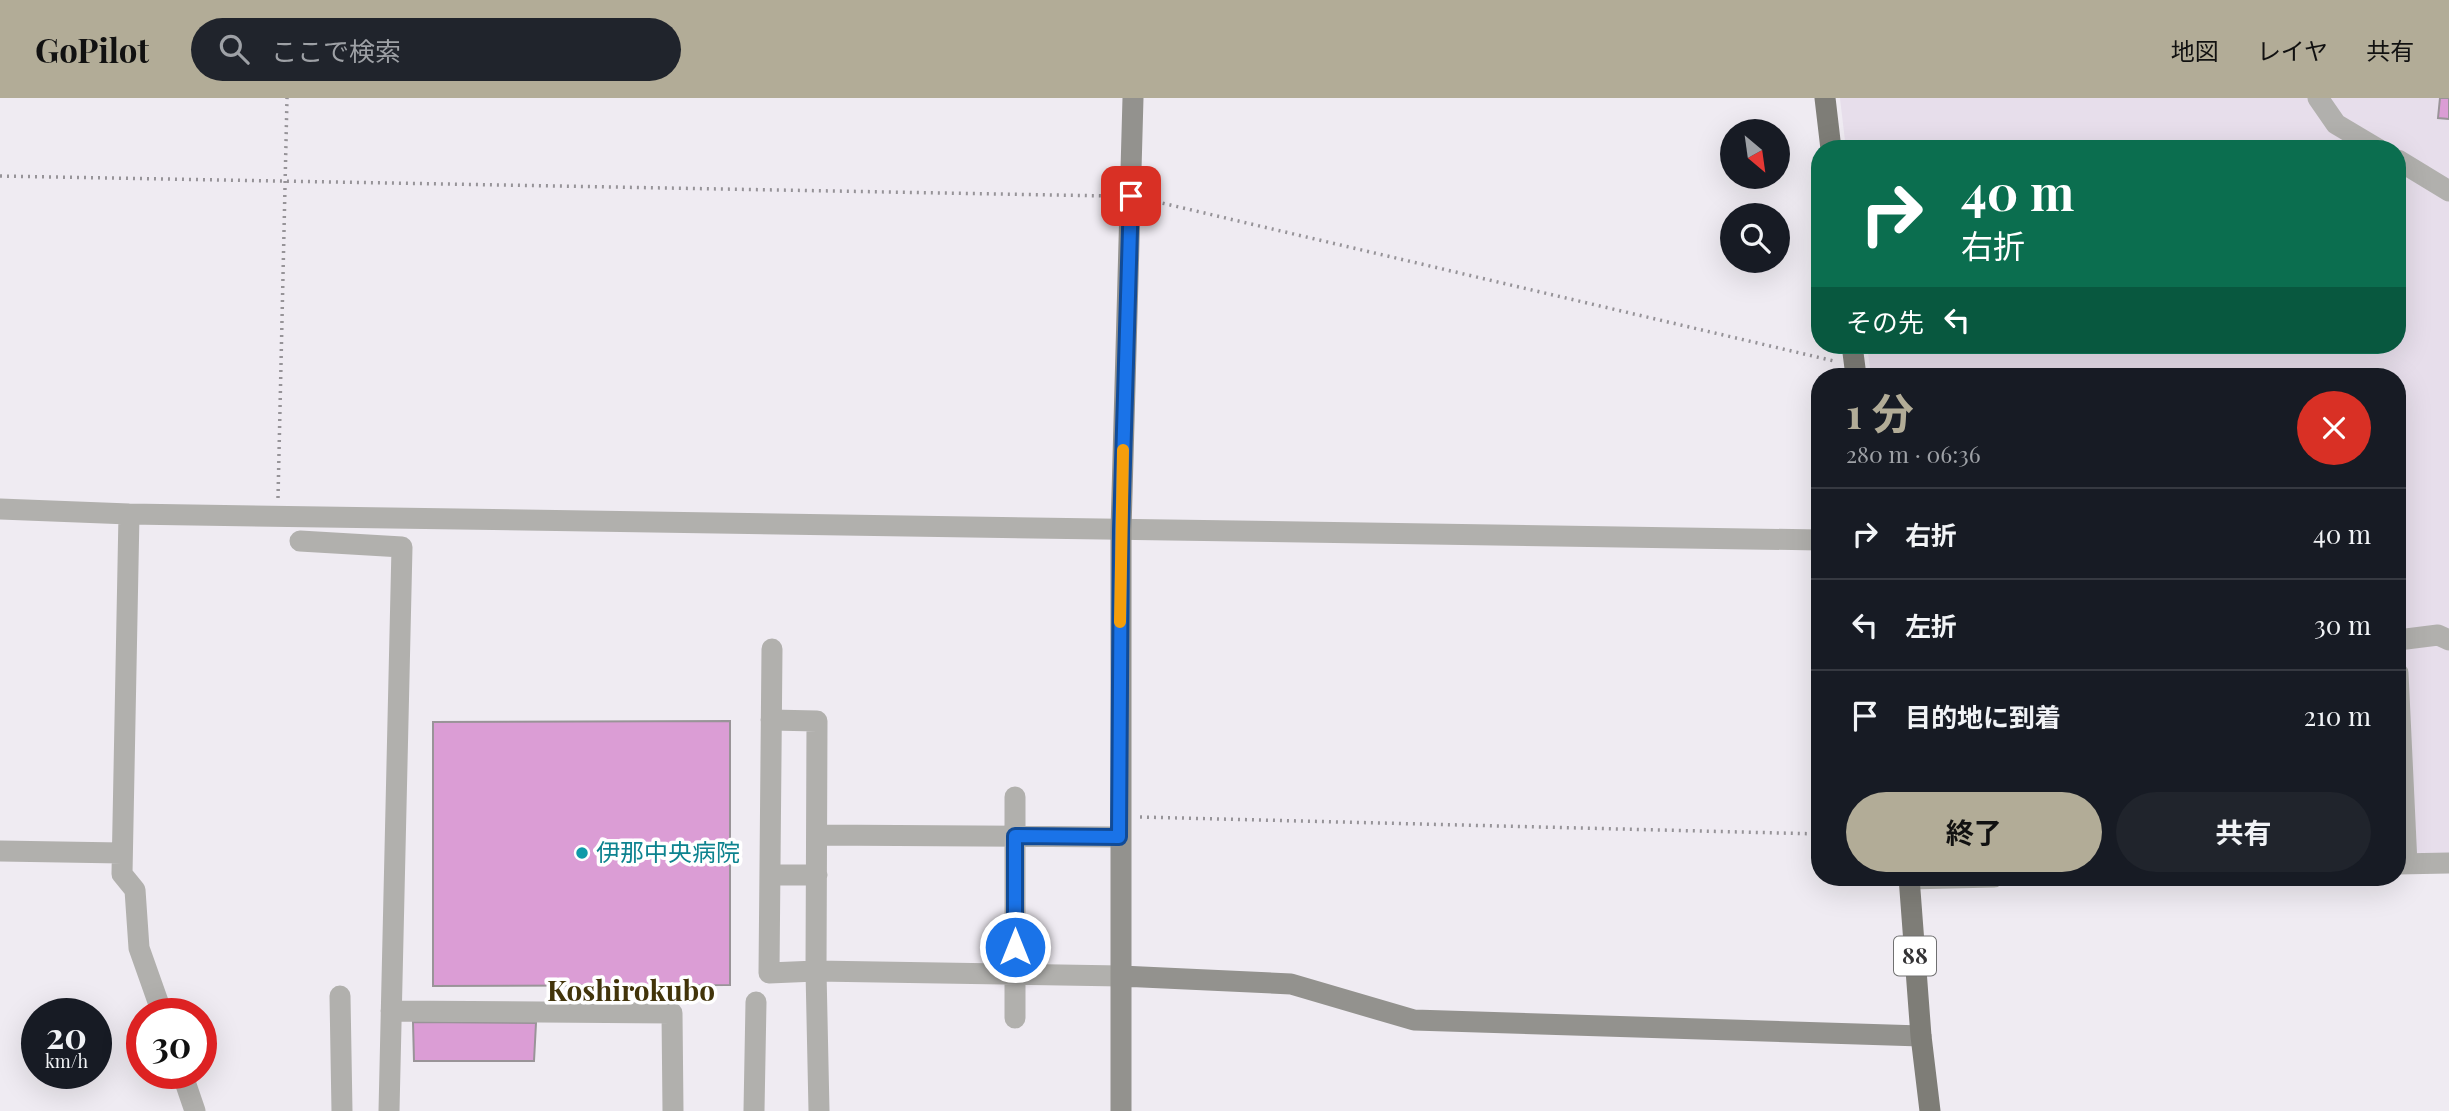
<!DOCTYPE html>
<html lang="ja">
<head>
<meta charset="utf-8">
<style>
  body { margin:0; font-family:"Playfair Display","Noto Sans JP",serif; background:#20242c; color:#f1f3f6; height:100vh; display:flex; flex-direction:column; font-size:26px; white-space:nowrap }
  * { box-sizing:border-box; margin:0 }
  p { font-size:23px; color:#9ea1a6 }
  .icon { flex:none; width:38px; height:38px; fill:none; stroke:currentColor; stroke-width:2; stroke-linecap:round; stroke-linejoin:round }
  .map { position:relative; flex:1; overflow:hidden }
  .details { position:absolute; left:1811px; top:270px; width:595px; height:518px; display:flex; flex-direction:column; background:#171b24; border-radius:28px; box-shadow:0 7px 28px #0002 }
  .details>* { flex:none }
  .guide { position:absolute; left:1811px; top:42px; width:595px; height:214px; border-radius:28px; box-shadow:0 7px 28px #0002; background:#0b6e4f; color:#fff; overflow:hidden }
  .needle { width:46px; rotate:151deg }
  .controls { position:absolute; left:1720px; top:21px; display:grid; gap:14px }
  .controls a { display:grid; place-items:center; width:70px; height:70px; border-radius:50%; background:#171b24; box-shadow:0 7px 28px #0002; font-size:35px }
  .speed { position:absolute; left:21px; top:900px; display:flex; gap:14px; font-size:35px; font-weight:700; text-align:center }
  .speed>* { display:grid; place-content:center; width:91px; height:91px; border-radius:50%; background:#171b24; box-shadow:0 7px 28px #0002; line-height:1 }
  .speed small { font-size:18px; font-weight:400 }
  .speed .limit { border:10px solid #d22; background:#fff; color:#111 }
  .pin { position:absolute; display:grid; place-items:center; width:60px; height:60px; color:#fff; margin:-30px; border-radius:14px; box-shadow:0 4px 10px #0006 }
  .me { position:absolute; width:77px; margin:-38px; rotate:0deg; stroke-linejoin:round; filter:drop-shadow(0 0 5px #0008) }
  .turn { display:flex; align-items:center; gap:24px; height:147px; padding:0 35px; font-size:32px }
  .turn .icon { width:91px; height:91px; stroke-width:2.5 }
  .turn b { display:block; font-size:49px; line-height:60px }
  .then { display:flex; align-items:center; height:66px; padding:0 35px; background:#0003; gap:14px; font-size:26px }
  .round { display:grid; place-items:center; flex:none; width:74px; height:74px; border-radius:37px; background:#20242c }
  .summary { display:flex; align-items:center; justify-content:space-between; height:119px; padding:0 35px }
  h1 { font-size:42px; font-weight:700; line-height:52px; color:#b2ac97 }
  .button { display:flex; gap:14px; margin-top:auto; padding:14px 35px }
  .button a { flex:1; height:80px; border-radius:42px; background:#b2ac97; color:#111; font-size:28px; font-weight:700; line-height:80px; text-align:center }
  .button a+a { background:#20242c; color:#f1f3f6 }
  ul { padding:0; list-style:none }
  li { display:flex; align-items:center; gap:21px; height:91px; padding:0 35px; border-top:2px solid #363941 }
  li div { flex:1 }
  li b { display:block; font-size:26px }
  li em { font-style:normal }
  header { display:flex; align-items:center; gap:42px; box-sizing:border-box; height:98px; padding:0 35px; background:#b2ac97; color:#111 }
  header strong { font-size:33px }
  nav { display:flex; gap:38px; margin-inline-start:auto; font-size:24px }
  .search { width:490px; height:63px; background:#20242c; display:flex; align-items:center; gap:18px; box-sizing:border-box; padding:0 24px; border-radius:38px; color:#9ea1a6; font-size:26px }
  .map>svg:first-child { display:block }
  .built { fill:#e7deeb }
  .building { fill:#db9dd5; stroke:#999498; stroke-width:2 }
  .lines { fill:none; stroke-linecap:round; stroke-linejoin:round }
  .path { stroke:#969398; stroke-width:3.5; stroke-dasharray:2 5; stroke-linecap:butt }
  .street { stroke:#b1b0ad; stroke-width:21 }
  .secondary { stroke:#93928e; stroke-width:21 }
  .primary { stroke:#7e7d77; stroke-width:21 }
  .route-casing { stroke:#114b97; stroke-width:18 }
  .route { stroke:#1a73e8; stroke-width:12 }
  .slow { stroke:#f59e0b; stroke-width:12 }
  .culture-dot { fill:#0f9aa8; stroke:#fff; stroke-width:2.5 }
  .labels { text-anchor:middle; stroke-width:7; stroke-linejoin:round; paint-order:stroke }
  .shield { fill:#fff; stroke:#707071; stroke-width:2 }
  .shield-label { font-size:23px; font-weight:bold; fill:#333234 }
  .culture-label { font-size:24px; fill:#0d838f; stroke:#fff; text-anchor:start }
  .quarter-label { font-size:28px; font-weight:bold; fill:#42340a; stroke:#fff }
</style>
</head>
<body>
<header>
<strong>GoPilot</strong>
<div class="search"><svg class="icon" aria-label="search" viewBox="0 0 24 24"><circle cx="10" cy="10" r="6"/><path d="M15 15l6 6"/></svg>ここで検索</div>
<nav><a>地図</a><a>レイヤ</a><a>共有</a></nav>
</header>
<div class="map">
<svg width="2449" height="1013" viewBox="0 0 2449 1013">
  <rect width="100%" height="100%" fill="#efebf2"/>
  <path class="built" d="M1840,0h609v765l-42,1 -9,-191v-297h-527l-4,-31h531v-196h-552z"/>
  <path class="building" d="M2440,0h9v21l-11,-1z
    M730,623v264l-297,1v-264z
    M413,924l123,1 -2,38h-120z"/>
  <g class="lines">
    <path class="path" d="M0,78l1111,20
      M1149,102l685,161
      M278,400l9,-400
      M1140,719l680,17"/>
    <path class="street" d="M2318,0l18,26 42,25
      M2398,62l51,31
      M0,411l129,5 1691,26
      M129,416l-7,360 13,16 4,58 23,65
      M300,443l102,6 -13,564
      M2398,542l40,-5 11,5
      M772,551l-3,324 47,-2 305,5
      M2398,575l9,191
      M771,622l46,1 -1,250 3,140
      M1015,699v221
      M817,737l302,2
      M0,753l122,2
      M2398,766l51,-1
      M770,777h47
      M1909,781l85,-2
      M340,898l2,115
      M391,913l281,2 1,98
      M182,975l13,38
      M754,1013l2,-109"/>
    <path class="secondary" d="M1121,878l170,8 123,36 507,16
      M1121,1013v-581l12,-432"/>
    <path class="primary" d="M1825,0l6,51
      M1852,247l4,31
      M1909,779l12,159 9,75"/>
  </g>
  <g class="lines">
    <defs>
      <path id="route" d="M1015,849v-111l104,1 2,-307 10,-334"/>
    </defs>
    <use href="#route" class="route-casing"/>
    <use href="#route" class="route"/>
    <path class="slow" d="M1120,524l3,-172"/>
  </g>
  <circle class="culture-dot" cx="582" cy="755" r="7"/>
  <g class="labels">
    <rect class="shield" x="1894" y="838.5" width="42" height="39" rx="5"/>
    <g class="shield-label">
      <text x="1915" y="866">88</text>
    </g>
    <g class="culture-label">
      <text x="596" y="763">伊那中央病院</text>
    </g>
    <g class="quarter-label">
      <text x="631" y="903">Koshirokubo</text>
    </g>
  </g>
</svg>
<div class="controls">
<a><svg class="needle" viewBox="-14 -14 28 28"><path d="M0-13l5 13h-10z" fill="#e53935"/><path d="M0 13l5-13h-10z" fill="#9ea1a6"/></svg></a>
<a><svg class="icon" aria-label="search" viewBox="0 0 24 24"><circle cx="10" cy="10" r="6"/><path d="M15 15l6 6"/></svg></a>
</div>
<div class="speed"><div>20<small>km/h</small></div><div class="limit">30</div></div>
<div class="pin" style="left:1131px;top:98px;background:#d93025"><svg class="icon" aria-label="arrive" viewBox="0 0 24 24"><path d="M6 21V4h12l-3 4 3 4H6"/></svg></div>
<svg class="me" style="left:1015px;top:849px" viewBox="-20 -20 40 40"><circle r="17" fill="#1a73e8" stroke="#fff" stroke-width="3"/><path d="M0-11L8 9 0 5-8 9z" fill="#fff"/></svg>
<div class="guide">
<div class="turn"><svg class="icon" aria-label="right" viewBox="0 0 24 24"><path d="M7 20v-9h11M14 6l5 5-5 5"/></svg><div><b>40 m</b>右折</div></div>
<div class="then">その先<svg class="icon" aria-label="left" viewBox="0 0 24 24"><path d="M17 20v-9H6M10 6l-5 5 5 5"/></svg></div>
</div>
<section class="details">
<div class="summary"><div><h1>1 分</h1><p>280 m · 06:36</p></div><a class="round" style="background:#d93025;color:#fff"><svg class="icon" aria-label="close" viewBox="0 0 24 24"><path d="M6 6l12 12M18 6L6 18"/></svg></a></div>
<ul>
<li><svg class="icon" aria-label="right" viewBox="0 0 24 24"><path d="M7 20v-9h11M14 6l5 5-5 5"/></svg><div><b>右折</b></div><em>40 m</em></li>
<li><svg class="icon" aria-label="left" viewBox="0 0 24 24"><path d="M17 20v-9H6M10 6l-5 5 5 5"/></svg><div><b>左折</b></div><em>30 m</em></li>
<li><svg class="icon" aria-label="arrive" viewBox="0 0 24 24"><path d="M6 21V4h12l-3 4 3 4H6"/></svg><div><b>目的地に到着</b></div><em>210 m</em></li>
</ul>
<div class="button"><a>終了</a><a>共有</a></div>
</section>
</div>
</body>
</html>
